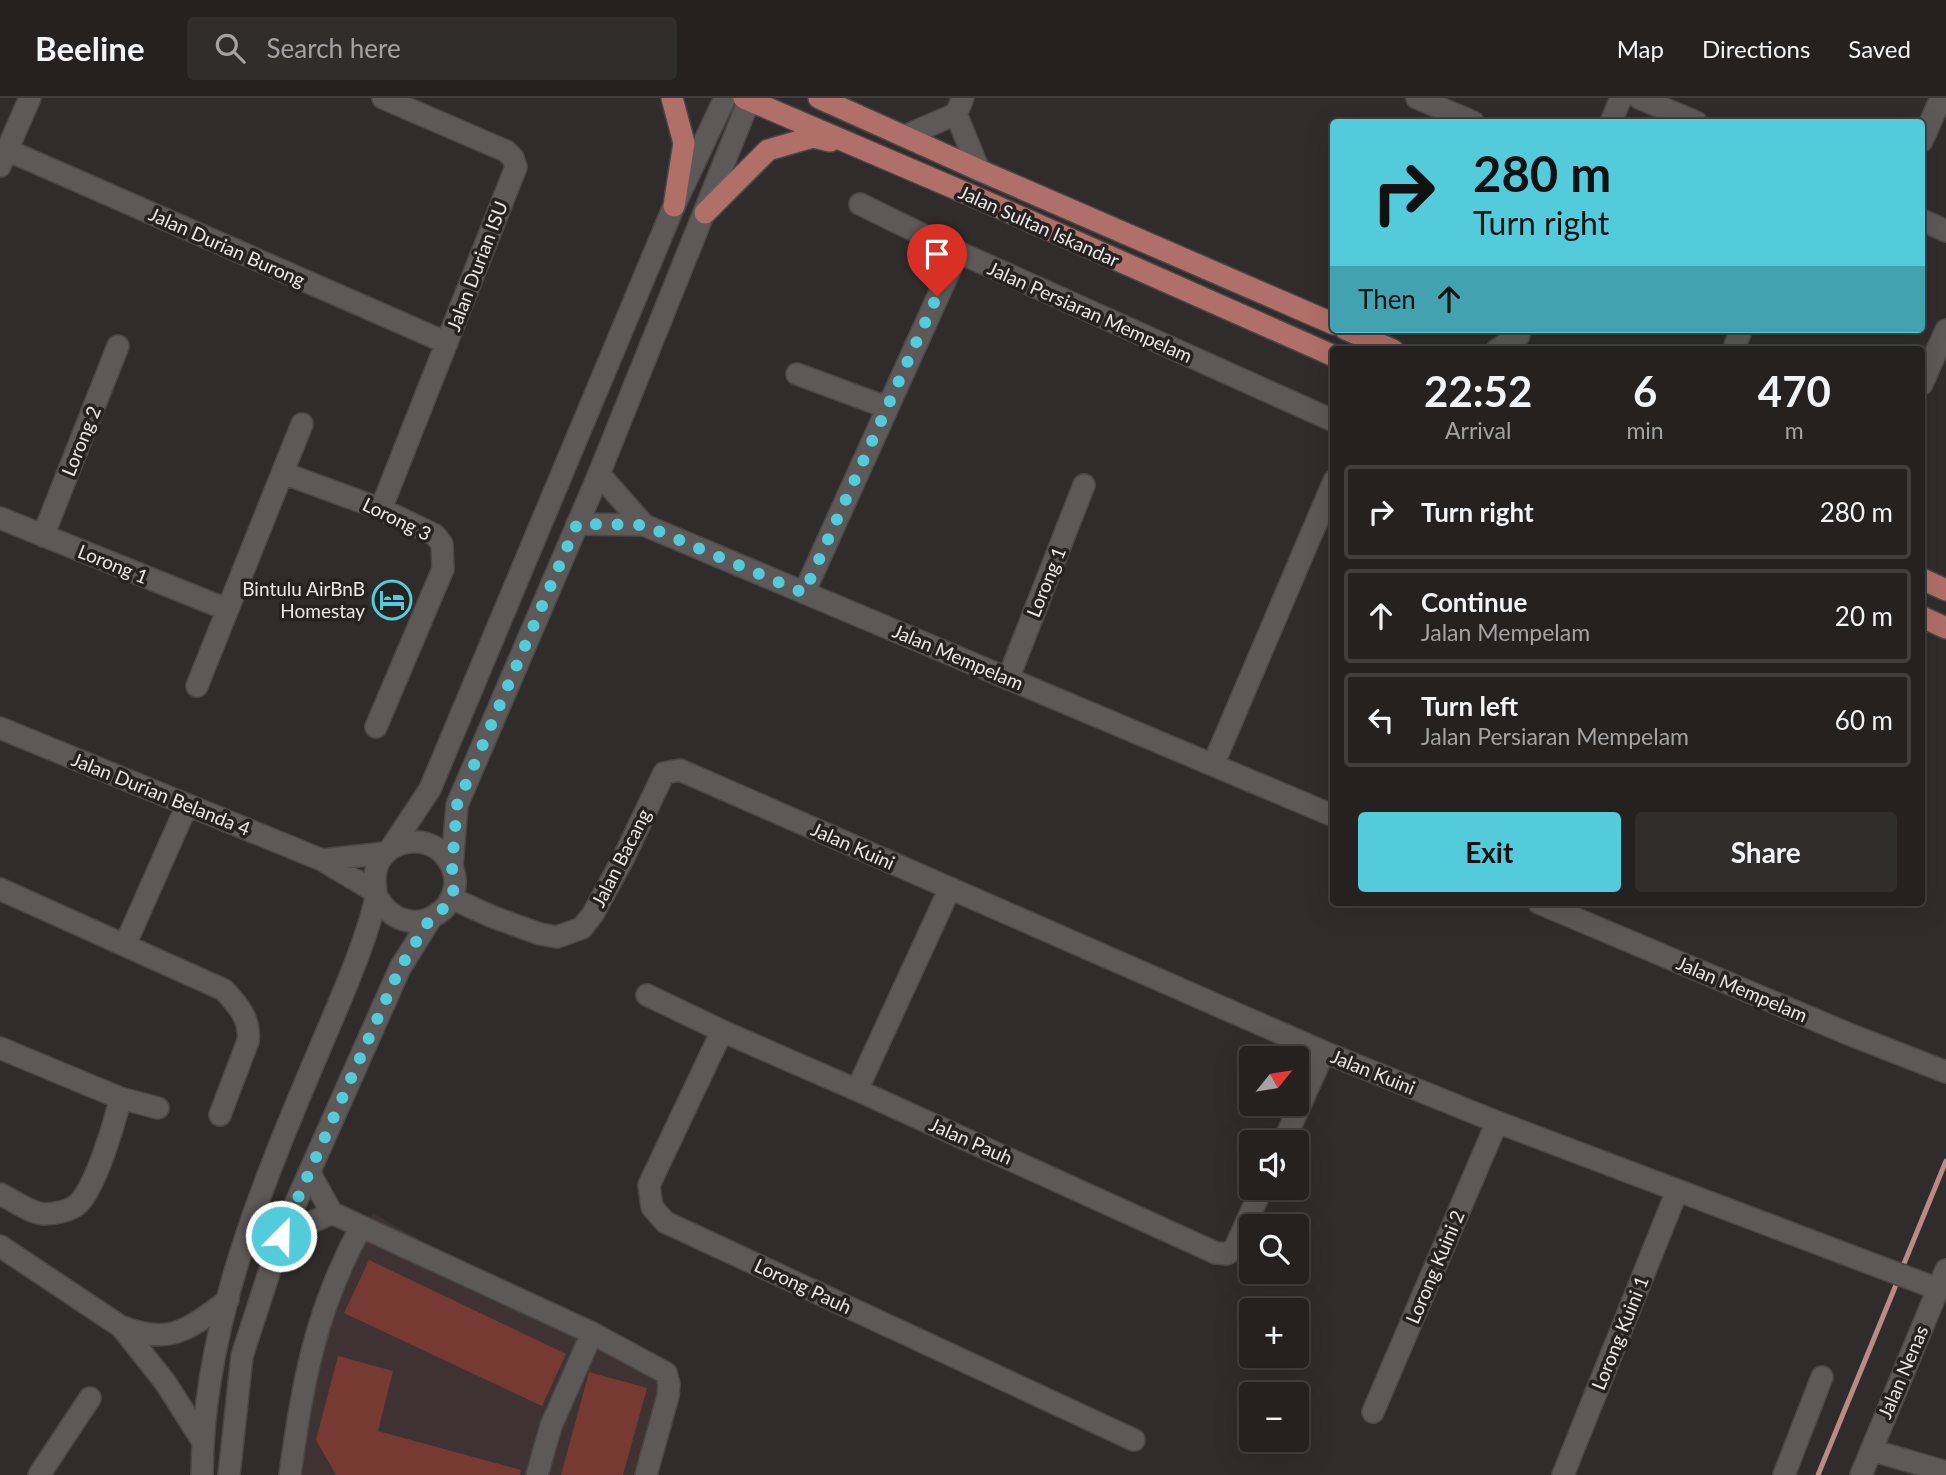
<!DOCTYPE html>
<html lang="en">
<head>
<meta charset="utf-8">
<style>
  body { margin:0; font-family:Lato,sans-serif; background:#302e2d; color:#f1f3f6; height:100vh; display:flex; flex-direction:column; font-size:26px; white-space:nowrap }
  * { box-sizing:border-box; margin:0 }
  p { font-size:23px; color:#a3a3a5 }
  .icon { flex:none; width:38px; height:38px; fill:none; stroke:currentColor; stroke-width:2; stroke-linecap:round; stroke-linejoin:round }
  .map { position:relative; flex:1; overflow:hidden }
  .panel { position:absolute; left:1330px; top:248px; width:595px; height:560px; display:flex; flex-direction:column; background:#242120; border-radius:7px; box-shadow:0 7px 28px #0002,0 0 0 2px #413e3e }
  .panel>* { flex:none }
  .hud { position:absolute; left:1330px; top:21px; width:595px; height:214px; border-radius:7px; box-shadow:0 7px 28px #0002,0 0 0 2px #413e3e; background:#53cbdb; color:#111; overflow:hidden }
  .needle { width:46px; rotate:60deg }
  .controls { position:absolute; left:1239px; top:948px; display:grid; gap:14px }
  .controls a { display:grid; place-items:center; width:70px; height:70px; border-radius:7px; background:#242120; box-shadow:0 7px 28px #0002,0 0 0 2px #413e3e; font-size:35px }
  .pin { position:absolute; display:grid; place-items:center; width:60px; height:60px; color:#fff; margin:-72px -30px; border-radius:50% 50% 50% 0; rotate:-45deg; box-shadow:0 0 7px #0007 }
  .pin .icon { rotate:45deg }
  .me { position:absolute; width:77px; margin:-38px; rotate:23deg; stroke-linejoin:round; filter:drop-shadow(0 0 5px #0008) }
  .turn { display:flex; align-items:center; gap:24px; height:147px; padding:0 28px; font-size:32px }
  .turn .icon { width:91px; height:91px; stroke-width:2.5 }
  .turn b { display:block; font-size:49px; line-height:60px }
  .then { display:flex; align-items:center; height:66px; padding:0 28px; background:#0003; gap:14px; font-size:26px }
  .eta { display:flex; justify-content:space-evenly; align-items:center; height:119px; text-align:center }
  .eta b { font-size:42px; font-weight:700; line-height:49px }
  .primary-button { display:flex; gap:14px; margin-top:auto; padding:14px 28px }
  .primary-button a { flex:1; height:80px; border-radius:7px; background:#53cbdb; color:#111; font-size:28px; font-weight:700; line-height:80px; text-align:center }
  .primary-button a+a { background:#302e2d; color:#f1f3f6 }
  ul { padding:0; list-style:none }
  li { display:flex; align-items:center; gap:21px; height:94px; margin:0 14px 10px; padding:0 14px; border:4px solid #413e3e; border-radius:7px }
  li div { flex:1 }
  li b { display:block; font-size:26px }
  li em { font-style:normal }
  header { display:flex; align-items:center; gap:42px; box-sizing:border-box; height:98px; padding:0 35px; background:#242120; border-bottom:2px solid #413e3e }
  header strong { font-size:33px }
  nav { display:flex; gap:38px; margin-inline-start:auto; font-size:24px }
  .search { width:490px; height:63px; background:#302e2d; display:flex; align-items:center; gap:18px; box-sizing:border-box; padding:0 24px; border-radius:7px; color:#a3a3a5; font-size:26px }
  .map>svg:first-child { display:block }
  .built { fill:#3e3332 }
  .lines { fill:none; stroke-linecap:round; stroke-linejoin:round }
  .stream { stroke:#b98b84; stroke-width:5 }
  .building { fill:#773a33 }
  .minor-casing { stroke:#4a4746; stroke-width:24 }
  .tertiary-casing { stroke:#4a4746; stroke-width:24 }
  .primary-casing { stroke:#4a4746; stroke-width:24 }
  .minor { stroke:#5d5958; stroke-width:21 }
  .tertiary { stroke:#5d5958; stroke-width:21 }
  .primary { stroke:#b06f68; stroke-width:21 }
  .route { stroke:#53cbdb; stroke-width:12; stroke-dasharray:0 21.6 }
  .labels { text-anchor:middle; stroke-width:7; stroke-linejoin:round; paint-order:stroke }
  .street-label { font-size:19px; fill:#e9e7e6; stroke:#262221 }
  .poi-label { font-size:19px; fill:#e9e7e6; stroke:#262221; text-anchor:end }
</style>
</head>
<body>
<header>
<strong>Beeline</strong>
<div class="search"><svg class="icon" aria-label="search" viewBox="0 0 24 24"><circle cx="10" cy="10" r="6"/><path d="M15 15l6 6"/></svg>Search here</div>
<nav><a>Map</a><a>Directions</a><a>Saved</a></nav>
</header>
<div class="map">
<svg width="1946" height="1377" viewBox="0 0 1946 1377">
  <rect width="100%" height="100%" fill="#302c2b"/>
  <path class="built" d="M373,1115l296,171 -24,91h-355l30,-158z"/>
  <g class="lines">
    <path class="stream" d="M1901,1173l45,-110
      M1818,1377l80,-195"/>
  </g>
  <path class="building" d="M369,1162l197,94 -24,52 -198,-93z
    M338,1258l55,15 -15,60 143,39 -1,5h-184l-20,-35z
    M589,1274l58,16 -24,87h-62z"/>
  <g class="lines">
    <defs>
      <path id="minor" d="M1417,0l56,24
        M1639,0l57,24
        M956,16l23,56
        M1611,24l10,-24
        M905,38l51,-22 7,-16
        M1922,43l19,-43
        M7,52l440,193
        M0,68l30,-68
        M860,106l98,48
        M1922,122l24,11
        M1735,247l7,-16
        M1497,252l22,-15
        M797,276l89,33
        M1922,286l24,-54
        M283,375l98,36 54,26 7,9 1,25 -67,158
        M599,376l45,51 690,291
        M381,411l135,-342 -3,-9 -7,-7 -123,-53
        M0,420l226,91
        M577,426l67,1
        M43,438l75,-190
        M804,495l154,-341 376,169
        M1008,581l76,-194
        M197,588l105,-262
        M0,630l322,132 52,31
        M1213,667l121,-284
        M322,762l63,-7
        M0,791l224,101c14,15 27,30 24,51l-28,74
        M451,800l42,19 47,17 17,3 25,-9 11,-14 31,-57 40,-84 16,-3 644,282 173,70 441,167
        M1539,805l312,132 95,37
        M125,847l62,-140
        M647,897l75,36 135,59 359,163 11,1 8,-6 27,-60
        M722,933l-73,154 3,22 13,15 469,218
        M0,950l120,50 38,10
        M857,992l93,-202
        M1283,1045l41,-91
        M309,1074l23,41 260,120 74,40 3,11 -1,12 -22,79
        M0,1096c13,6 30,19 44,20 11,0 27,-3 35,-11 17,-18 36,-80 41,-105
        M281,1138l51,-23
        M0,1148l120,80c50,20 68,4 108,-26
        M122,1230l43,54 37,58
        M1373,1314l124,-290
        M1871,1352l75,22
        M39,1377l51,-77
        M290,1377c12,-91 26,-166 71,-248
        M537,1377l14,-49 41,-93
        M1563,1377l114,-284
        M1784,1377l38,-98
        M1861,1377l85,-205"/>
      <path id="tertiary" d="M391,750l39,-59 244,-583 51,-108
        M452,769l5,-62 142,-331 151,-376
        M202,1377c1,-169 76,-326 140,-479 13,-31 25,-61 33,-94 3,-12 -3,-23 2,-36 11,-28 51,-33 69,-9 34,44 -36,96 -69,40
        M229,1377l13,-119 39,-120 119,-268 30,-48"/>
      <path id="primary" d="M672,0l12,45 -10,63
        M744,0l238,102 352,156
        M819,0l160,72 355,154
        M705,115l63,-63 45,-13 17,4
        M1345,231l48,21
        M1922,481l24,11
        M1922,519l24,11"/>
    </defs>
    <use href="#minor" class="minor-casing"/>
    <use href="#tertiary" class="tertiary-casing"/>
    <use href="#primary" class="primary-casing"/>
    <use href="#minor" class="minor"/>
    <use href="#tertiary" class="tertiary"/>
    <use href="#primary" class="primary"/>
  </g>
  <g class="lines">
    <path class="route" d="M281,1138l119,-268 30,-49 9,-5 12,-16 3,-10 -2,-21 5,-62 120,-281 67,1 160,68 133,-297"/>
  </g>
  <defs>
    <symbol id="hotel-ring" viewBox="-11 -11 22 22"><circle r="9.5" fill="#262221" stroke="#53cbdb" stroke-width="1.5"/><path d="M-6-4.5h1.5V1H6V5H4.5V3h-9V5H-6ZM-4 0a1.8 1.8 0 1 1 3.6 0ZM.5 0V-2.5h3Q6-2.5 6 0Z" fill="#53cbdb"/></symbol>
  </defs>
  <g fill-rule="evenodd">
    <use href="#hotel-ring" x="370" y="480" width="44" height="44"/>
  </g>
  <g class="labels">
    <g class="street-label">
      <text transform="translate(1039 128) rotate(24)" y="7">Jalan Sultan Iskandar</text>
      <text transform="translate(227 149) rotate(24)" y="7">Jalan Durian Burong</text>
      <text transform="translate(477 168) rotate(-69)" y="7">Jalan Durian ISU</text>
      <text transform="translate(1090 214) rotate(24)" y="7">Jalan Persiaran Mempelam</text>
      <text transform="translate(81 343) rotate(-68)" y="7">Lorong 2</text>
      <text transform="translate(397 421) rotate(26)" y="7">Lorong 3</text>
      <text transform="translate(113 466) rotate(22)" y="7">Lorong 1</text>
      <text transform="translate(1046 484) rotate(-68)" y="7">Lorong 1</text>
      <text transform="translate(958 559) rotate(23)" y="7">Jalan Mempelam</text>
      <text transform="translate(161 696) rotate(22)" y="7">Jalan Durian Belanda 4</text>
      <text transform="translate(853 748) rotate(24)" y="7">Jalan Kuini</text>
      <text transform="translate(621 760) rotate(-63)" y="7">Jalan Bacang</text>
      <text transform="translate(1742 891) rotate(23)" y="7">Jalan Mempelam</text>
      <text transform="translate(1373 974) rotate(22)" y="7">Jalan Kuini</text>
      <text transform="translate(971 1043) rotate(24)" y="7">Jalan Pauh</text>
      <text transform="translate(1435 1169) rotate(-67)" y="7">Lorong Kuini 2</text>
      <text transform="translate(803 1188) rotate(25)" y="7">Lorong Pauh</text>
      <text transform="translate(1620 1235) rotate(-68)" y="7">Lorong Kuini 1</text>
      <text transform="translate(1903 1274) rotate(-67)" y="7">Jalan Nenas</text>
    </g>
    <g class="poi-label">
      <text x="365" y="498">Bintulu AirBnB<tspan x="365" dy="22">Homestay</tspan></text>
    </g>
  </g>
</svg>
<div class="controls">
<a><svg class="needle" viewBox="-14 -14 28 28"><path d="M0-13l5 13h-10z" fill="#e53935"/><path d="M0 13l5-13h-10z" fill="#a3a3a5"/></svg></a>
<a><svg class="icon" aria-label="sound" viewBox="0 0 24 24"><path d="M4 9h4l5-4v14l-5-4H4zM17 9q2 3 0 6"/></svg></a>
<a><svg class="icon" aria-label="search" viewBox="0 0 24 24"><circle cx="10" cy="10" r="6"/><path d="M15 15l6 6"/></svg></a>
<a>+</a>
<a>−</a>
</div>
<div class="pin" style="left:937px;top:198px;background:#d93025"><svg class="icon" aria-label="arrive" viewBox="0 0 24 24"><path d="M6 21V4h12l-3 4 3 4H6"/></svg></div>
<svg class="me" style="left:281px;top:1138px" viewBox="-20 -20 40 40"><circle r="17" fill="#53cbdb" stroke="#fff" stroke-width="3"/><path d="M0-11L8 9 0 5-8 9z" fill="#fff"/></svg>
<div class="hud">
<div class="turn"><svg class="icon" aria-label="right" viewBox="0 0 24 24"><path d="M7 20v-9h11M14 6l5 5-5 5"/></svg><div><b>280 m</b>Turn right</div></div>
<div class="then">Then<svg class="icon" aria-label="ahead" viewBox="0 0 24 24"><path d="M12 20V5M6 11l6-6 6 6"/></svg></div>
</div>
<section class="panel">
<div class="eta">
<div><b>22:52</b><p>Arrival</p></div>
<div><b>6</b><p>min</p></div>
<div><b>470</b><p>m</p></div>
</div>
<ul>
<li><svg class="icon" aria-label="right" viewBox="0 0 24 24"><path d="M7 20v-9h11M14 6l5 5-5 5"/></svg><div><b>Turn right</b></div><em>280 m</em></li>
<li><svg class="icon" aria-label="ahead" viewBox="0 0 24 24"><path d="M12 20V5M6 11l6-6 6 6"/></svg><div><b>Continue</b><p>Jalan Mempelam</p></div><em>20 m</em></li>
<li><svg class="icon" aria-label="left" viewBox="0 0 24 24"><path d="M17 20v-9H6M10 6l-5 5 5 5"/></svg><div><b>Turn left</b><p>Jalan Persiaran Mempelam</p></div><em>60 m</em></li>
</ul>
<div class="primary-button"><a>Exit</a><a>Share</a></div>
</section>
</div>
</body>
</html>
